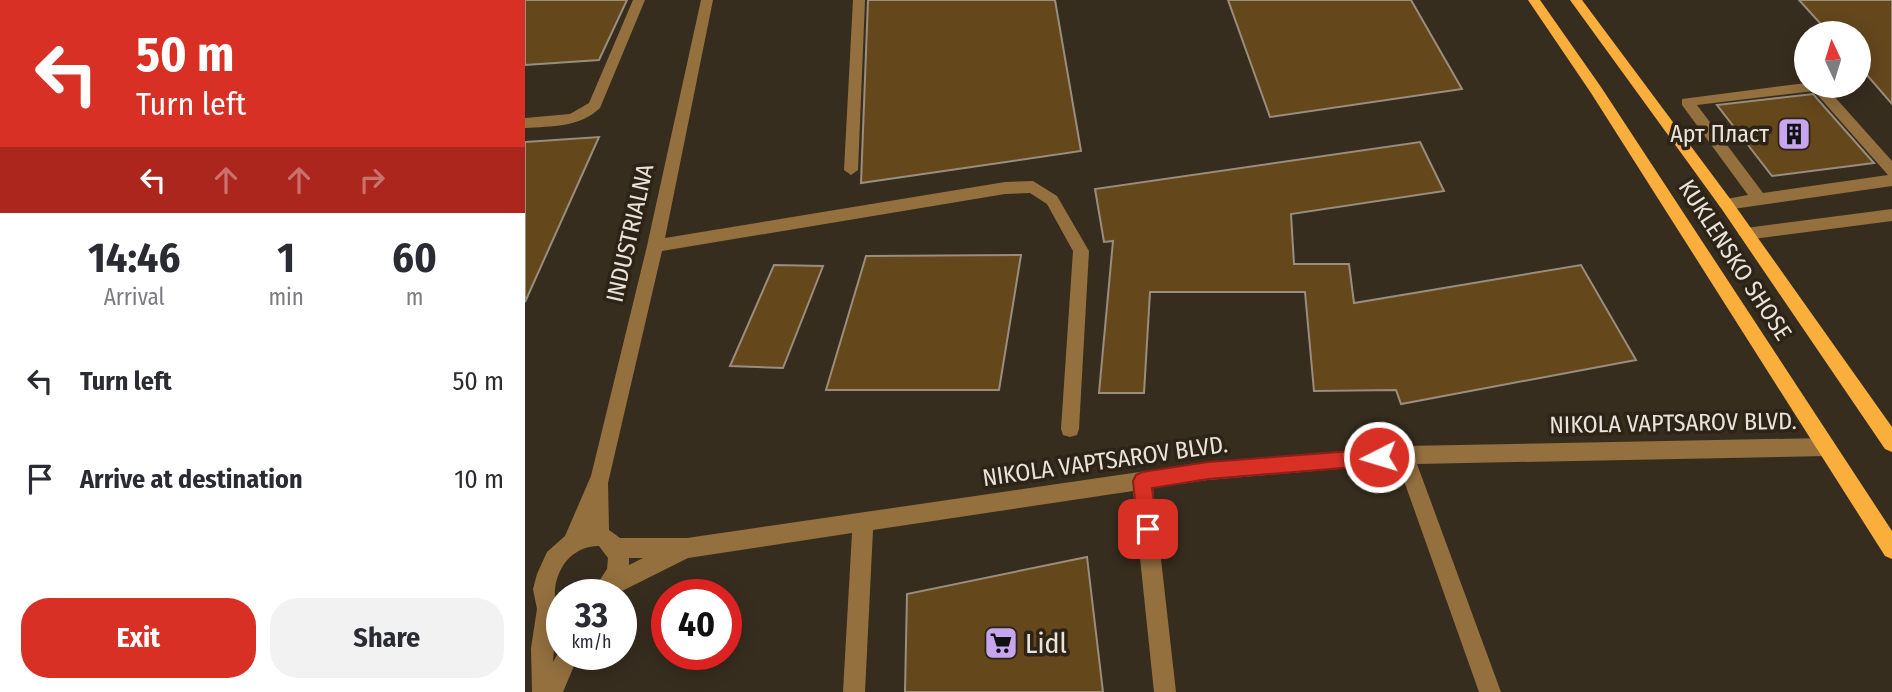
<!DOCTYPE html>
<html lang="en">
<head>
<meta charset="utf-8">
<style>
  body { margin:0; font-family:"Fira Sans Condensed",sans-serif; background:#f2f2f3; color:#2b2b33; height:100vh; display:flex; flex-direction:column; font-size:26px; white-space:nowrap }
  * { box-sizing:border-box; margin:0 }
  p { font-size:23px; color:#7c7c81 }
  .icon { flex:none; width:38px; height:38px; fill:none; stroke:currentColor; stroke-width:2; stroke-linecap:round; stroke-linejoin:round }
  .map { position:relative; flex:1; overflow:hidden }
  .side { display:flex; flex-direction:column; background:#fff; width:525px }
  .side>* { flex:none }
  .hud { background:#d93025; color:#fff; overflow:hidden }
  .needle { width:46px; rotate:356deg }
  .fabs { position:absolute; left:1269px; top:21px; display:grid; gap:14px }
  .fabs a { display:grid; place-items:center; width:77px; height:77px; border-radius:50%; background:#fff; box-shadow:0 4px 18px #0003; font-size:35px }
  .speed { position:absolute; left:21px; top:579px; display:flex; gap:14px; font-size:35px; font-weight:700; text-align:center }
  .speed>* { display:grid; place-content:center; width:91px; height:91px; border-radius:50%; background:#fff; box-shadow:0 4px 18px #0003; line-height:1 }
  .speed small { font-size:18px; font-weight:400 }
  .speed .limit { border:10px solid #d22; background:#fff; color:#111 }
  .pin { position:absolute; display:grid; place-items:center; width:60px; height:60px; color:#fff; margin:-30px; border-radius:14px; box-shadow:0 4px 10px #0006 }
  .me { position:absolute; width:77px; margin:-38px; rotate:265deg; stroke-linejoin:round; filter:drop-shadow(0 0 5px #0008) }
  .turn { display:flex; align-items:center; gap:24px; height:147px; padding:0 21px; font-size:32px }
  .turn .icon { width:91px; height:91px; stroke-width:2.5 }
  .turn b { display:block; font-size:49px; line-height:60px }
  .lanes { display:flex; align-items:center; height:66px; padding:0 21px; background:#0003; justify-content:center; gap:35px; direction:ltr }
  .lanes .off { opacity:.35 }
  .eta { display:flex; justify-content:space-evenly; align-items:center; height:119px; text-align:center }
  .eta b { font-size:42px; font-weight:700; line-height:49px }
  .primary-button { display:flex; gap:14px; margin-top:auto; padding:14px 21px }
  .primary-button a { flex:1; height:80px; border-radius:28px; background:#d93025; color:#fff; font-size:28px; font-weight:700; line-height:80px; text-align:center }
  .primary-button a+a { background:#f2f2f3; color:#2b2b33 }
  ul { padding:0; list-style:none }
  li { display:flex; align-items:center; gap:21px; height:98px; padding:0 21px }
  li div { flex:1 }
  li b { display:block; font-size:26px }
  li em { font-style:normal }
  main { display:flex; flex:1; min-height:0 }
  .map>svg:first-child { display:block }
  .building { fill:#65471c; stroke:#9a8d7d; stroke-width:2 }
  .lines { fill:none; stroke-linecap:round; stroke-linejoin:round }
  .minor { fill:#94703f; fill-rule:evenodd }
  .major { fill:#faae3c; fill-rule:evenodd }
  .route { fill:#d93025; stroke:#8d1f18; stroke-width:2 }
  .labels { text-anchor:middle; stroke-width:7; stroke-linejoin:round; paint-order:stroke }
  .poi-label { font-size:24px; fill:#eae3da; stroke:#2d2316; text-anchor:end }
  .street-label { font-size:24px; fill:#eae3da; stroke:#2d2316 }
  .near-poi-label { font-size:28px; fill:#eae3da; stroke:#2d2316; text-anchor:start }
</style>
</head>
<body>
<main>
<section class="side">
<div class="hud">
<div class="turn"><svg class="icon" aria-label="left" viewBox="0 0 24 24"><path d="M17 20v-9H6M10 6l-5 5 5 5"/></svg><div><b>50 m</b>Turn left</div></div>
<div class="lanes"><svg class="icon" aria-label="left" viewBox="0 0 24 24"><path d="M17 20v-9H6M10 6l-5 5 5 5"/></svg><svg class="icon off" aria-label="ahead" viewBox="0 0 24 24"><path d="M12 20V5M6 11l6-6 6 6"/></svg><svg class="icon off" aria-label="ahead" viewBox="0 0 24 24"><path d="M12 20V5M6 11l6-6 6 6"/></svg><svg class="icon off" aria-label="right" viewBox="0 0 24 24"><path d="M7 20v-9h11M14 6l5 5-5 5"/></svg></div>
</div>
<div class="eta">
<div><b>14:46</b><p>Arrival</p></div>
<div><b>1</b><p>min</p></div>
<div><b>60</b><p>m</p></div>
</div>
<ul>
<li><svg class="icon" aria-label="left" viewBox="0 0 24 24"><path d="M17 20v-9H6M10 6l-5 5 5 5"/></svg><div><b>Turn left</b></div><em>50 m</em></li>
<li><svg class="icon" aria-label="arrive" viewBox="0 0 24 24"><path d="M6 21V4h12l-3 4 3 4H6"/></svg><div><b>Arrive at destination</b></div><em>10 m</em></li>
</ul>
<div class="primary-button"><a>Exit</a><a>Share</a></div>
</section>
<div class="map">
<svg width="1367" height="692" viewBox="0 0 1367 692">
  <rect width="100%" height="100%" fill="#372d1f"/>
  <path class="building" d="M0,0h102l-28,60 -74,5z
    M343,0h187l26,151 -220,32z
    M703,0h183l51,89 -192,28z
    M1274,0h93v104l-33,-38v-33h-30z
    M1288,94l61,69 -102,13 -55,-71z
    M74,137l-74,165v-160z
    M895,142l24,49 -153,23 3,50h55l5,39 227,-38 55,95 -235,44 -5,-14 -82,1 -9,-99h-155l-6,101h-45l14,-152 -9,1 -9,-53z
    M496,255l-22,135h-173l40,-134z
    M249,265l49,1 -40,102 -53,-2z
    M562,557l16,135h-198l2,-98z"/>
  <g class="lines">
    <path class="minor" d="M108,0h12l-45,108c-21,20 -48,18 -75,20v-10l45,-4 19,-11z
      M176,0h12l-48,238 340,-56 28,-1 24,15 32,55 -10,178 -2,6 -7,2 -7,-2 -2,-6 12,-178 -26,-47 -17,-11 -25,1 -343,57 -54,232 1,47 11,8h67l521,-76 196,-16 422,-8 7,3 2,6 -2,6 -7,3 -409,8 84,228h-22l-81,-228 -190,16 -55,8 23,204h-22l-21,-201 -260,39 -8,162h-22l9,-159 -164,25 -74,37h-24l17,-26 1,-11 -9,-12c-29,0 -46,26 -44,53l7,5v22l-6,-2 -3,38 9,-16v8h17l-16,38h-31l-1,-44 6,-39 -4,-20 4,-15 10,-22 18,-16 26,-60 56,-230zM104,558h14l-14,7z
      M328,0h12l-7,170 -7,5 -7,-5z
      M1281,83v3h19l67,75v25l-166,24 -5,-2 -3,-4 3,-4 27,-5 -66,-90v-6zM1289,91l74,84 -125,18 -66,-88z
      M1367,209v12l-146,19 -8,-6 8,-6z"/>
    <path class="major" d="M1003,0h12l61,87 291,444v28l-7,-3 -294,-463z
      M1045,0h12l149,200 161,227v25l-7,-3 -164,-241z"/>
  </g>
  <path class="route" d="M854,449l6,2 3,6 -3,5 -6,3 -171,14 -56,9 5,41 -3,6 -6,3 -7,-3 -3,-6 -5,-48 3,-6 6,-3 66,-10z"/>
  <defs>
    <symbol id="building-square" viewBox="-11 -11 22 22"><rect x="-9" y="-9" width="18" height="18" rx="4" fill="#c7a6ef" stroke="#2d2316"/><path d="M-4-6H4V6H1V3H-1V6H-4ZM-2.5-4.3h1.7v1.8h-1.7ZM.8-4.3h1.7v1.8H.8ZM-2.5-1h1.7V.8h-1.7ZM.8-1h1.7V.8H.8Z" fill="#111"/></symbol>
    <symbol id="supermarket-square" viewBox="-11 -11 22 22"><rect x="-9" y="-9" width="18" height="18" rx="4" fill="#c7a6ef" stroke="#2d2316"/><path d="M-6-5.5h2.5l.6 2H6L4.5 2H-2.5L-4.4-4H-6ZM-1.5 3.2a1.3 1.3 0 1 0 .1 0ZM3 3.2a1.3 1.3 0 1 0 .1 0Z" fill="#111"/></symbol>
  </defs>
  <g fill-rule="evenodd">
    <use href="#building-square" x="1250" y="115" width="38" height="38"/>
    <use href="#supermarket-square" x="457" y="624" width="38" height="38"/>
  </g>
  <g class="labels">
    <g class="poi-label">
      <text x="1244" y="142">Арт Пласт</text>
    </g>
    <g class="street-label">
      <text transform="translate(105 233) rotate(-77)" y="8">INDUSTRIALNA</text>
      <text transform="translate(1210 260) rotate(57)" y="8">KUKLENSKO SHOSE</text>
      <text transform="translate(1148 423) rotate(-1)" y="8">NIKOLA VAPTSAROV BLVD.</text>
      <text transform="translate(580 461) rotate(-8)" y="8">NIKOLA VAPTSAROV BLVD.</text>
    </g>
    <g class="near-poi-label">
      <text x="500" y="653">Lidl</text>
    </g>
  </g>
</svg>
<div class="fabs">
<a><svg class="needle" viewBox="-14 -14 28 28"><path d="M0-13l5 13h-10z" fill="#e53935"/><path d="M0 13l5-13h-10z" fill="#7c7c81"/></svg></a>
</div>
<div class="speed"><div>33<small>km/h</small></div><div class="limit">40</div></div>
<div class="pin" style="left:623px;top:529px;background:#d93025"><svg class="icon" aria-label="arrive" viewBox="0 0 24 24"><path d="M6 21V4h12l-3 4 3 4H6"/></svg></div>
<svg class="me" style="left:854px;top:457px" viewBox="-20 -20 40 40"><circle r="17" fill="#d93025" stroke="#fff" stroke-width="3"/><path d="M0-11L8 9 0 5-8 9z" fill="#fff"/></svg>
</div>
</main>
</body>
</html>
